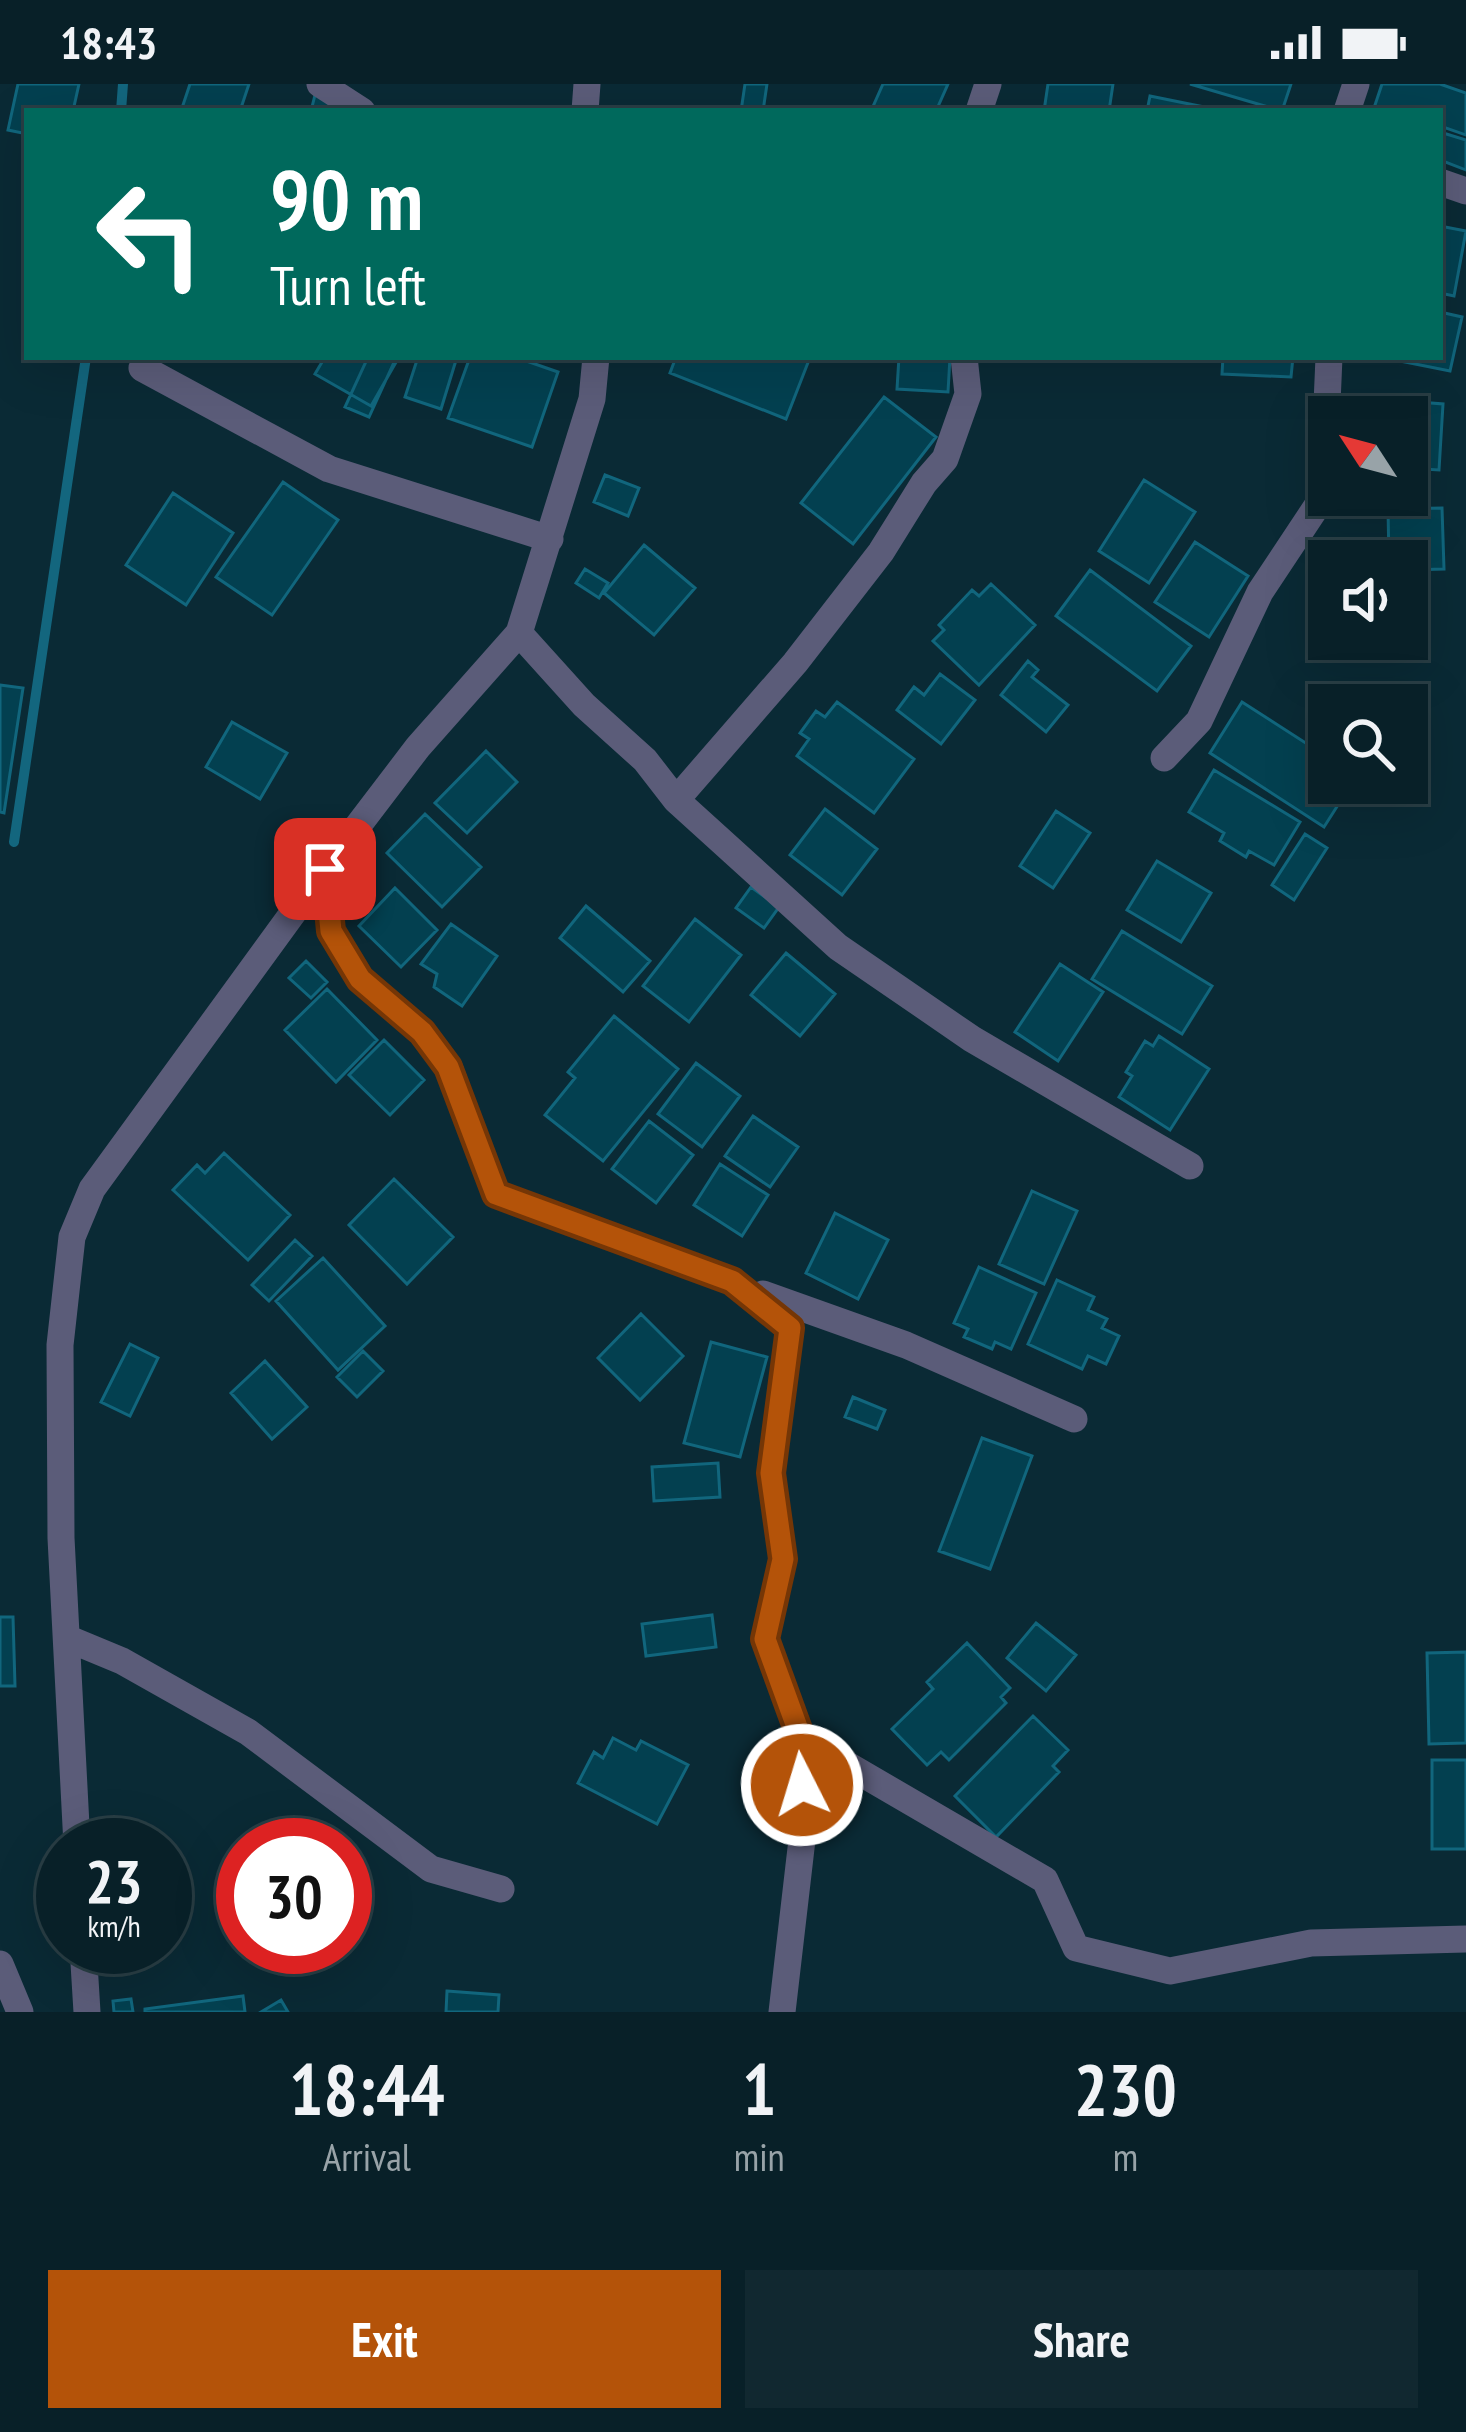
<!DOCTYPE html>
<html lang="en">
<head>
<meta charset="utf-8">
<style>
  body { margin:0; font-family:"PT Sans Narrow",sans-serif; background:#112830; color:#f1f3f6; height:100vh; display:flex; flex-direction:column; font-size:45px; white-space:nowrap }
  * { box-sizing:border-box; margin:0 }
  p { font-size:39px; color:#98a3a8 }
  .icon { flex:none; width:66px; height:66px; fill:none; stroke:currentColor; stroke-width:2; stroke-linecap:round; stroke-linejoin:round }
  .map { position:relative; height:1928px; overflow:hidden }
  .side { display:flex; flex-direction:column; background:#082028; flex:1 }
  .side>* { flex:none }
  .hud { position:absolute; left:24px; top:24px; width:1419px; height:252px; border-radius:0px; box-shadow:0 12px 48px #0002,0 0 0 3px #293e45; background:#00695c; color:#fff; overflow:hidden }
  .needle { width:78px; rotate:306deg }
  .controls { position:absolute; left:1308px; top:312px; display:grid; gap:24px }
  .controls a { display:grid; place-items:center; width:120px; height:120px; border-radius:0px; background:#082028; box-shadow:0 12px 48px #0002,0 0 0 3px #293e45; font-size:60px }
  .speed { position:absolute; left:36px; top:1734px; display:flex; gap:24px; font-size:60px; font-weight:700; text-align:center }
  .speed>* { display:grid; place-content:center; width:156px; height:156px; border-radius:50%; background:#082028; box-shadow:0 12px 48px #0002,0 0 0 3px #293e45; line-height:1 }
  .speed small { font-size:30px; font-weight:400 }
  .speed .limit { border:18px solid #d22; background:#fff; color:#111 }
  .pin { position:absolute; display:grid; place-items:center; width:102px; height:102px; color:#fff; margin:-51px; border-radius:24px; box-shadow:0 6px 18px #0006 }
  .me { position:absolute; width:132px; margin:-66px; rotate:355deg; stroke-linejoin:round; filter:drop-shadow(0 0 9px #0008) }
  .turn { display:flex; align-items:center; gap:42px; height:252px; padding:0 48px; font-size:54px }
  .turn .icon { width:156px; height:156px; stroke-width:2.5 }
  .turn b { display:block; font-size:84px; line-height:102px }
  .eta { display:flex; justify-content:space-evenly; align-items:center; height:204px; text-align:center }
  .eta b { font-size:72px; font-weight:700; line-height:84px }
  .button { display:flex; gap:24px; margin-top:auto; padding:24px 48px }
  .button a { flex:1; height:138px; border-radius:0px; background:#b45309; color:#fff; font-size:48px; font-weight:700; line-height:138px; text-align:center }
  .button a+a { background:#112830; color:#f1f3f6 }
  .status { display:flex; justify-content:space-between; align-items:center; height:84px; padding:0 60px; background:#082028; direction:ltr }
  .status svg { height:33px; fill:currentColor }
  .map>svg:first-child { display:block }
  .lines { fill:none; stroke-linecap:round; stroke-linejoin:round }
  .stream { stroke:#13667e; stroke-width:10 }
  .building { fill:#034050; stroke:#11667d; stroke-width:3 }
  .minor { stroke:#5b5c79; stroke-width:27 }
  .route-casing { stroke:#753606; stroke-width:30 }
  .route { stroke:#b45309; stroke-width:21 }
</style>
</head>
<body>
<div class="status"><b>18:43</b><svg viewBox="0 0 49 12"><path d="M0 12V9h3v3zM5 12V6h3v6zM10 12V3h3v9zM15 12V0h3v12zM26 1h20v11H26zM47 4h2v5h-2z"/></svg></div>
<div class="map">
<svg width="1466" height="1928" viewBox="0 0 1466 1928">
  <rect width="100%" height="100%" fill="#0a2a35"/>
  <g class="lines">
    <path class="stream" d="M121,27l2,-27
      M14,758l72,-485"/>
  </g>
  <path class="building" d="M18,0h61l-6,27h-46v23l-19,-4z
    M190,0h59l-9,27h-59z
    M745,0h22l-4,27h-22z
    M883,0h65l-12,27h-65z
    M1048,0h65l-4,27h-65z
    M1190,0h101l-9,27z
    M1382,0h58l26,9v42l-26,-9v-15h-67z
    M317,3l40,24h-46z
    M1150,12l54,11 -1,4h-56z
    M1440,48l26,8v30l-26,-10z
    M1440,142l26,5 -12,65 -14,-3z
    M1440,228l22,5 -12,54 -70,-14h60z
    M325,273h74l-28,49 -56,-32z
    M368,273l27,3 -26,57 -24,-10z
    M418,273h39l-16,52 -36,-12z
    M470,273h45l43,15 -26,75 -84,-29z
    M676,273h127l6,3 -23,59 -116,-46z
    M899,273h51l-2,35 -51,-3z
    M1223,273h70l-2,20 -69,-3z
    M884,313l52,40 -83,107 -52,-41z
    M1367,314l76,6 -4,66 -32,-2v-51h-41z
    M605,391l34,13 -11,28 -34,-14z
    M1144,396l51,32 -46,71 -50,-32z
    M283,398l55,38 -66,95 -56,-38z
    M173,409l60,40 -47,72 -60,-40z
    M1442,424l2,61 -37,1v-9h-18l-1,-52z
    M1195,458l53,34 -39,61 -54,-35z
    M644,461l51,43 -41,47 -50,-42z
    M585,485l23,14 -9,15 -23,-15z
    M1090,486l101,76 -34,45 -101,-75z
    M991,500l44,41 -56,60 -46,-44 11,-11 -5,-5 33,-35 7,6z
    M1028,577l10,9 -6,7 36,28 -22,27 -45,-37z
    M940,590l35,26 -34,44 -44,-34 17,-23 10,8z
    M0,601l23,3 -19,125 -4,-1z
    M837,618l77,57 -40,54 -77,-57 12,-17 -9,-6 16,-22 9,6z
    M1242,618l87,56v25h23l-28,44 -114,-74z
    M232,638l55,31 -27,46 -54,-32z
    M486,667l31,31 -50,51 -32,-30z
    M1214,686l86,52 -26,43 -25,-14 -3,6 -26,-16 4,-8 -35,-21z
    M825,725l52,40 -35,46 -52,-40z
    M1056,727l34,22 -37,55 -33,-22z
    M425,730l56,53 -39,40 -55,-54z
    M1305,750l22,14 -33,52 -22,-15z
    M1157,777l54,32 -30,49 -54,-32z
    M751,803l28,20 -15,21 -28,-20z
    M395,804l42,42 -36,37 -42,-41z
    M586,822l64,55 -27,31 -63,-54z
    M695,835l46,36 -52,67 -46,-36z
    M451,840l46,32 -35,50 -28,-19 3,-13 -16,-10z
    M1122,847l90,55 -30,48 -90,-55z
    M786,869l49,41 -35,42 -49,-41z
    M306,877l21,21 -16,16 -22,-20z
    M1060,880l43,28 -45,69 -43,-29z
    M327,905l50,51 -41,42 -51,-52z
    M614,932l64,53 -75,92 -58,-46 30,-37 -7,-6z
    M1159,952l50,33 -39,61 -51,-33 13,-21 -6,-4 19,-31 8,5z
    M384,956l40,40 -34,35 -41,-40z
    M696,979l44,33 -38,51 -44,-33z
    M753,1032l45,31 -28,40 -45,-31z
    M649,1037l44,34 -37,48 -44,-34z
    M224,1069l66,62 -42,45 -75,-70 24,-25 8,8z
    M720,1080l48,31 -26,41 -48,-31z
    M394,1095l59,58 -46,47 -58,-59z
    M1032,1107l45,20 -33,73 -45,-20z
    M835,1129l53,27 -30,59 -52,-26z
    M295,1156l17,16 -43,45 -17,-16z
    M323,1174l62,68 -47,44 -62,-69z
    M979,1183l57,26 -25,56 -16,-7 -3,7 -28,-12 4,-8 -14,-6z
    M1057,1196l37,17 -6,13 19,9 -5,9 17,8 -13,28 -18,-8 -6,13 -54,-25z
    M641,1230l42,42 -43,44 -42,-42z
    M711,1258l56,15 -27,100 -56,-14z
    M130,1260l28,14 -28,58 -29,-14z
    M363,1267l20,20 -26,26 -20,-20z
    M265,1277l42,46 -35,32 -41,-46z
    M853,1313l32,13 -8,19 -32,-12z
    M982,1354l50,18 -42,113 -51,-18z
    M718,1379l2,34 -66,4 -2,-34z
    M712,1531l4,32 -70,9 -4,-32z
    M0,1533h13l2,69h-15z
    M1036,1539l40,32 -30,36 -39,-33z
    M967,1559l43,45 -9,9 5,6 -57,57 -8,-8 -14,13 -35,-36 41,-40 -6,-7z
    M1466,1568v91l-37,1 -2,-91z
    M1033,1632l35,34 -15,16 6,6 -63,65 -41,-41z
    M613,1654l23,12 5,-9 47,24 -31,59 -79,-41 16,-31 9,6z
    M1432,1676h34v89h-34z
    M447,1907l52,4 -1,17h-52z
    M243,1912l2,16h-100v-3z
    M131,1915l2,13h-19l-1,-11z
    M281,1916l7,12h-27z"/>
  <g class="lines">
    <path class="minor" d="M320,0l42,27
      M585,27l2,-27
      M979,27l9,-27
      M1347,27l9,-27
      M1440,98l26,9
      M964,273l4,37 -23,65 -21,24 -43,69 -86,111 -119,137 162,147 134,92 218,127
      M142,284l187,101 221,70
      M519,549l65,72 61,55 31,40
      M1164,674l35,-37 61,-129 63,-95 6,-140
      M325,785l6,62 29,48 62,53 27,35 47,127 236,87 58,47 -19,145 12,86 -18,80 36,99 2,93 -21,181
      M763,1210l143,51 168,74
      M69,1555l53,22 126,71 183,137 70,20
      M801,1654l244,142 31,68 94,23 141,-28 155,-4
      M77,1761l-16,-307 -1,-193 12,-108 20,-48 233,-320 93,-122 101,-114 73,-234 4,-42
      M83,1863l4,65
      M0,1880l20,48"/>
  </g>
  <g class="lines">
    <defs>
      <path id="route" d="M325,785l6,62 29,48 62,53 26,35 48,127 236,87 58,47 -19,145 12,86 -18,80 36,99 1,47"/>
    </defs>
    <use href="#route" class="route-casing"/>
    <use href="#route" class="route"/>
  </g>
</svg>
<div class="controls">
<a><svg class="needle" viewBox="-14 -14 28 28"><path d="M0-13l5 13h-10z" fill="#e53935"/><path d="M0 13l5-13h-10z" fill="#98a3a8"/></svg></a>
<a><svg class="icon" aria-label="sound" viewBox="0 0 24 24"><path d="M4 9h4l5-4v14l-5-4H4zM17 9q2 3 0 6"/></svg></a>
<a><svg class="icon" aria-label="search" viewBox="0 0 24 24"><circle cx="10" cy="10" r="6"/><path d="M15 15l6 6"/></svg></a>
</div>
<div class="speed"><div>23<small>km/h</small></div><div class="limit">30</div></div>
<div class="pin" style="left:325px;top:785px;background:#d93025"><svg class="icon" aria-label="arrive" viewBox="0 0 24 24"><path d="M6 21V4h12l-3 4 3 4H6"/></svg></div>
<svg class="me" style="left:802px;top:1701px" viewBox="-20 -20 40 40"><circle r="17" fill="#b45309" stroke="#fff" stroke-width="3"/><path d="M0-11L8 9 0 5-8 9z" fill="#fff"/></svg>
<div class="hud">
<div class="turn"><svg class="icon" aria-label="left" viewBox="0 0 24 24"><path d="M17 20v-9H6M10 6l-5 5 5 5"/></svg><div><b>90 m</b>Turn left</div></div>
</div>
</div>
<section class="side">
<div class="eta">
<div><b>18:44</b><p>Arrival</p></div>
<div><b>1</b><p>min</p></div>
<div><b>230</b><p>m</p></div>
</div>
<div class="button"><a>Exit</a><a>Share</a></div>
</section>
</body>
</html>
